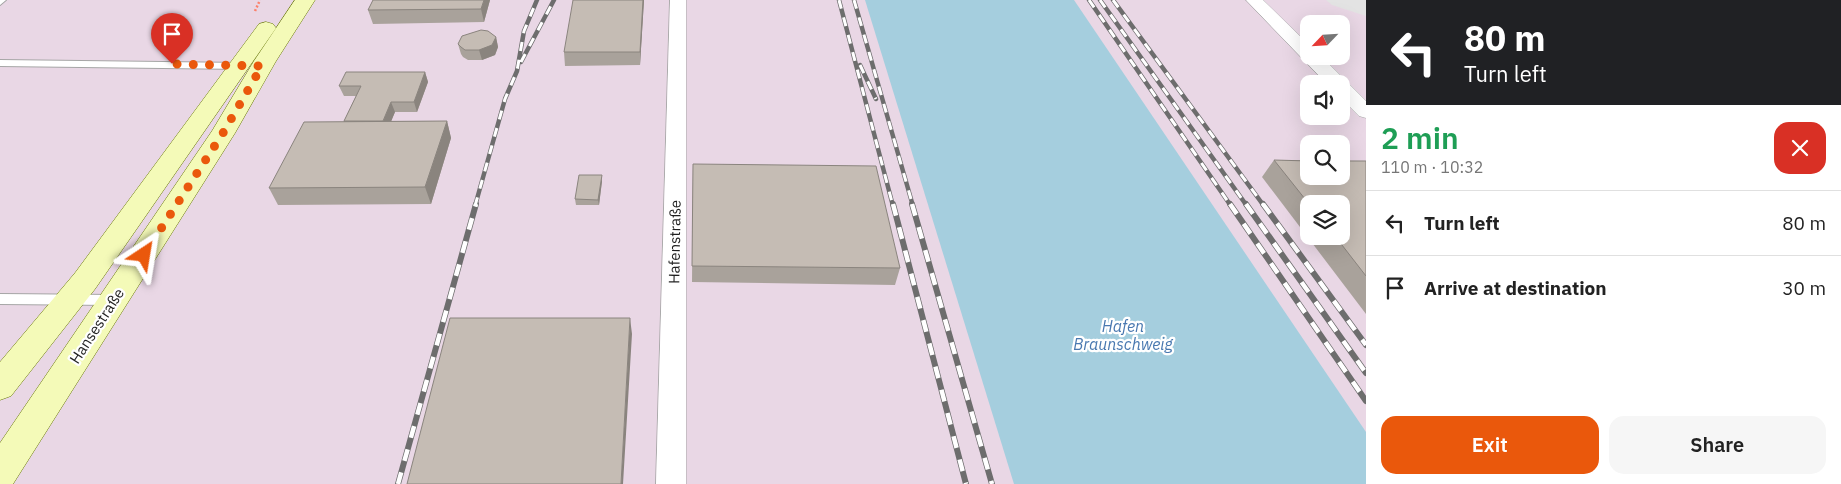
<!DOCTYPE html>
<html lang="en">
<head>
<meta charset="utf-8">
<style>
  body { margin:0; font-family:"IBM Plex Sans",sans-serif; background:#f6f6f6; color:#222; height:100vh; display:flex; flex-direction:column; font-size:19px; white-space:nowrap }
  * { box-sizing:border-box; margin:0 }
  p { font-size:16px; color:#767676 }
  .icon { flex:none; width:28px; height:28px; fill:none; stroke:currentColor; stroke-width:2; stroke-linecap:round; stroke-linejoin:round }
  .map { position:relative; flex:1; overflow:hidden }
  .details { display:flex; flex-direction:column; background:#fff; width:475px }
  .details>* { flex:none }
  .banner { background:#202124; color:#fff; overflow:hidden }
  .needle { width:32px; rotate:245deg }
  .buttons { position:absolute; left:1300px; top:15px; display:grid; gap:10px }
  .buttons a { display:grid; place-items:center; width:50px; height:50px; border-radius:10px; background:#fff; box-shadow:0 5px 20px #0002; font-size:25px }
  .pin { position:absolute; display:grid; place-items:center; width:42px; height:42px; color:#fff; margin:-51px -21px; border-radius:50% 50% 50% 0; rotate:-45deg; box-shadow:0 0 5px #0007 }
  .pin .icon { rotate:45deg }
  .me { position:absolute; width:55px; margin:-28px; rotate:33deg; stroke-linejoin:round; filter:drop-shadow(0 0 4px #0008) }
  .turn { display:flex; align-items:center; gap:18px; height:105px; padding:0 15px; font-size:22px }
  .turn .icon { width:65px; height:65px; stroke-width:2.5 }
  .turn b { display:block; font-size:35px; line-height:42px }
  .round { display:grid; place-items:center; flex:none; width:52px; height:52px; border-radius:15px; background:#f6f6f6 }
  .summary { display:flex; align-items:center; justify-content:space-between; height:85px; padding:0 15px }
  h1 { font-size:30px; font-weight:600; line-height:38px; color:#1e9e55 }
  .cta { display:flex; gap:10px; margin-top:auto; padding:10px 15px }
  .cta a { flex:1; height:58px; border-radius:15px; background:#ea580c; color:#fff; font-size:20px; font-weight:600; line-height:58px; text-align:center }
  .cta a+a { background:#f6f6f6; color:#222 }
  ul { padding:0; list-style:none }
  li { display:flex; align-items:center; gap:15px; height:65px; padding:0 15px; border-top:1px solid #e0e0e0 }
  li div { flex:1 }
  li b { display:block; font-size:19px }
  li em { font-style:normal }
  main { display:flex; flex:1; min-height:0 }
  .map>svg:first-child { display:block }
  .industrial { fill:#e9d7e5; fill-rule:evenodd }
  .parking { fill:#e3e3e3 }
  .water { fill:#a5cede }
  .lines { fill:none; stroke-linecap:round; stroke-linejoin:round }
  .lane-casing { stroke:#a6a6a6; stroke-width:2 }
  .street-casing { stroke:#a6a6a6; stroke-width:1 }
  .secondary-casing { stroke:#667803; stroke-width:1 }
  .path { stroke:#fc806a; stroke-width:2.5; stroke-dasharray:2 2; stroke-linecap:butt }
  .lane { fill:#fff; fill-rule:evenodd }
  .street { fill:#fff; fill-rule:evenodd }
  .secondary { fill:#f4fab8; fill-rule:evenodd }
  .rail-far1-casing { stroke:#6d6d6d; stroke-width:4.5 }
  .rail-casing { stroke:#6d6d6d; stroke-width:6 }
  .rail-far1 { stroke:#fff; stroke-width:3; stroke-dasharray:9; stroke-linecap:butt }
  .rail { stroke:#fff; stroke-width:4.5; stroke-dasharray:12; stroke-linecap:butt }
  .wall { fill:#a9a29b; fill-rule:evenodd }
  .shaded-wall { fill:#8a847e }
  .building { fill:#c5bcb4; stroke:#8a847e }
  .route { stroke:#ea580c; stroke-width:9; stroke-dasharray:0 16.2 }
  .labels { text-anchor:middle; stroke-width:4.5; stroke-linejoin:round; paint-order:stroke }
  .street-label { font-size:15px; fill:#1f1f1f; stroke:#fff }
  .water-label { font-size:16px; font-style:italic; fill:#4978b0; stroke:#fff }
</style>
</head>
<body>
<main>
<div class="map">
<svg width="1366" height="484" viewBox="0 0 1366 484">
  <rect width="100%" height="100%" fill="#f0ede5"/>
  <path class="industrial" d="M0,0h1366v484h-1366zM1309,24h32v32h-32zM1309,84h32v32h-32zM1309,144h32v32h-32zM1309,204h32v32h-32z"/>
  <path class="parking" d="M1326,0h40v16l-34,-11z"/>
  <path class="water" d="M865,0h209l292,432v52h-352z"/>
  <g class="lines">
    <defs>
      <path id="lane" d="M0,0h6l-6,5z
        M0,60l244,3 5,3 -5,3 -244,-3z
        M0,294l114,1 5,1 2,4 -2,4 -5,1 -114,-1z"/>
      <path id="street" d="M670,0h16v484h-30z
        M1246,0h17l46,45v11h12l45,45v17l-7,-2 -18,-18v-14h-14z"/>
      <path id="secondary" d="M295,0h20l-39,61 -41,72 -222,351h-13v-41l212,-312 42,-70z
        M266,22l7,2 3,4 -181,261 -84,107 -11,4v-38l75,-89 184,-249z"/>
    </defs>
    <use href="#lane" class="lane-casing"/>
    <use href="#street" class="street-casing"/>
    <use href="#secondary" class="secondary-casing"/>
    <path class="path" d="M255,11l5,-11"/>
    <use href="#lane" class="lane"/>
    <use href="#street" class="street"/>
    <use href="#secondary" class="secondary"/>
    <defs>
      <path id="rail-far1" d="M839,0l54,206
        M854,0l59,206
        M1089,0l142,206
        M1100,0l147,206
        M1113,0l151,206
        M521,62l33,-62
        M860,65l16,34
        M475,206l30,-107 12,-28 7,-40 13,-31"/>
      <path id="rail" d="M893,204l73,280
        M912,204l80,280
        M1230,204l136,197
        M1246,204l120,169
        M1263,204l103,141
        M398,484l78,-280"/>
    </defs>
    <use href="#rail-far1" class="rail-far1-casing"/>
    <use href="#rail" class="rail-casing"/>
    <use href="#rail-far1" class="rail-far1"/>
    <use href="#rail" class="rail"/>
  </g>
  <path class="wall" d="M373,0h117l-6,22 -111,2 -5,-14z
    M644,0l-4,65 -75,1 -1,-14z
    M496,37l2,10 -3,8 -13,5h-14l-5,-3 -2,-3 -3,-10z
    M425,72l3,10 -11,30h-22l-4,9h56l4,17 -20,66 -153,1 -9,-17 75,-67 12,-25h-12l-5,-10z
    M1274,160l92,1v153l-104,-137zM1309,204l32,32h-32z
    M693,164l207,104 -5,17 -203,-3z
    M602,181l-3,24h-23l-1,-6z"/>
  <path class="shaded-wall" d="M484,0h6l-6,22 -3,-13z
    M643,0h1l-4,65v-13z
    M496,37l2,10 -3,8 -13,5 -3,-10z
    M425,72l3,10 -11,30 -3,-10z
    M391,102l4,10 -9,22 -4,-10z
    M447,121l4,17 -20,66 -6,-17z
    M602,175v6l-3,24 -1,-5z
    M630,318l2,16 -9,150h-2z"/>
  <path class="building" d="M373,0h111l-3,9 -113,1z
    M573,0h70l-3,52h-76z
    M481,30l7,1 8,6 -4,8 -13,5h-14l-4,-3 -3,-3 4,-8z
    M346,72h79l-11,30h-23l-8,19h-39l17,-35h-22z
    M447,121l-22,66 -156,1 35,-66z
    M1274,160l35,1v15h32v-15h25v115l-31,-40h6v-32h-32z
    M693,164l183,2 24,102 -208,-2z
    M579,175h23l-4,25 -23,-1z
    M450,318h180l-9,166h-214z"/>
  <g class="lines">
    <path class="route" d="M144,255l79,-122 39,-67 -90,-2"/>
  </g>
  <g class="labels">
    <g class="street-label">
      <text transform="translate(675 242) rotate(-89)" y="5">Hafenstraße</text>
      <text transform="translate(97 326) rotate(-57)" y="5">Hansestraße</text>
    </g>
    <g class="water-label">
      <text x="1123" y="332">Hafen<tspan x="1123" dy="18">Braunschweig</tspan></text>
    </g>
  </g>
</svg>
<div class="buttons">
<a><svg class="needle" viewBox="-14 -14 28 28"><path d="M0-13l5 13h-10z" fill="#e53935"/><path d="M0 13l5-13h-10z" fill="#767676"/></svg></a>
<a><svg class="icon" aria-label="sound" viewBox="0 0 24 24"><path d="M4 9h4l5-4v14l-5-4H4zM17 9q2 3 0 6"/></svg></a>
<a><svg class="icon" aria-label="search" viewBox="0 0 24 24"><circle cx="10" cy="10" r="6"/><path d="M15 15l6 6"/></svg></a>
<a><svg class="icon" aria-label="layers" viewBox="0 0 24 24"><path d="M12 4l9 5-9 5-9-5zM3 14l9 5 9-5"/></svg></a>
</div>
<div class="pin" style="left:172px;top:64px;background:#d93025"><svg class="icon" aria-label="arrive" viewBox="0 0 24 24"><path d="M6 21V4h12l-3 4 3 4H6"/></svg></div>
<svg class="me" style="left:144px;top:255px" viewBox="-20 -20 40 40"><path d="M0-17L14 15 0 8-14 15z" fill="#ea580c" stroke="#fff" stroke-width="4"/></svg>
</div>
<section class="details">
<div class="banner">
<div class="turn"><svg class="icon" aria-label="left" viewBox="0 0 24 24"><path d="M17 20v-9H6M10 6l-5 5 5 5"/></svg><div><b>80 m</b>Turn left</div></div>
</div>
<div class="summary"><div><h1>2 min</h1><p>110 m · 10:32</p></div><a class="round" style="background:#d93025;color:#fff"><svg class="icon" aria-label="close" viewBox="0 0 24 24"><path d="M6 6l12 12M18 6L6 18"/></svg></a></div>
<ul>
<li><svg class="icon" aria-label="left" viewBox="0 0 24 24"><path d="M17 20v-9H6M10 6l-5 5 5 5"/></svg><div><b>Turn left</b></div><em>80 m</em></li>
<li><svg class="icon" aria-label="arrive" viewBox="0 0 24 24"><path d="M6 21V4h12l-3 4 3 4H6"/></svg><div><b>Arrive at destination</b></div><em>30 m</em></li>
</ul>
<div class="cta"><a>Exit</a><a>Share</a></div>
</section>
</main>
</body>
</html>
